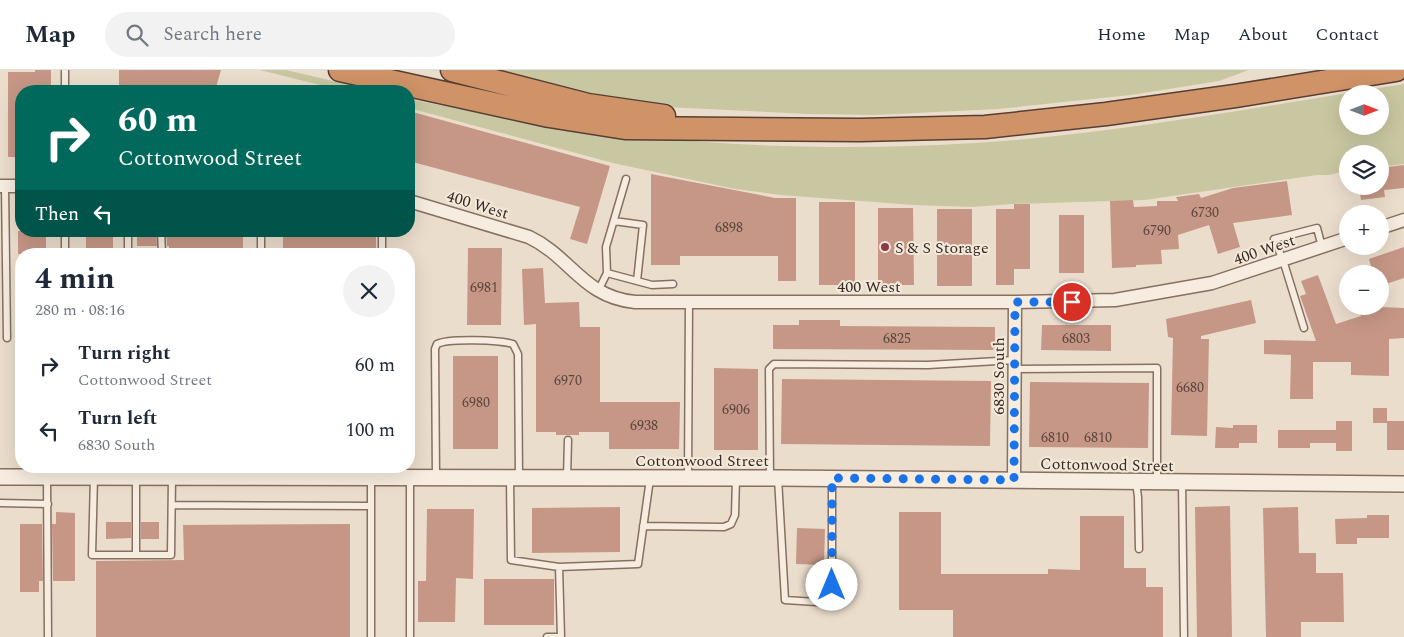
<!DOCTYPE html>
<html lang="en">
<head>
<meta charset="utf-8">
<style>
  body { margin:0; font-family:Spectral,serif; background:#f2f2f3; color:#1f2937; height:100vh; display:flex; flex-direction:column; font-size:19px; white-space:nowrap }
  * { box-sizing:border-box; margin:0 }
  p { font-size:16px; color:#747a83 }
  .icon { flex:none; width:28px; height:28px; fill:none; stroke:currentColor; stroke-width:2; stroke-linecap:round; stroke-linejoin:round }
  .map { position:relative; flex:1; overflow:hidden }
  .panel { position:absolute; left:15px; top:178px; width:400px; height:225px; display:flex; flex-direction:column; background:#fff; border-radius:20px; box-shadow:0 5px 20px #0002 }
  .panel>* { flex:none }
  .hud { position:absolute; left:15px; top:15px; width:400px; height:152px; border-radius:20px; box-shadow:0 5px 20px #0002; background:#00695c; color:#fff; overflow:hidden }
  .needle { width:32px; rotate:90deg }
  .controls { position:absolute; left:1339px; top:15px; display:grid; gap:10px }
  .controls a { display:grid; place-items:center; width:50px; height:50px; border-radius:50%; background:#fff; box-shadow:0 5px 20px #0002; font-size:25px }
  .pin { position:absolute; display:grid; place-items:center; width:42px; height:42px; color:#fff; margin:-21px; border:2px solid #fff; border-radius:50%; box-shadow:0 1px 5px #0007 }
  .me { position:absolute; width:55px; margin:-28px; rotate:0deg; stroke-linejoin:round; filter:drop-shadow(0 0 4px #0008) }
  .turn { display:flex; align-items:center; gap:18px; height:105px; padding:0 20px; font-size:22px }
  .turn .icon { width:65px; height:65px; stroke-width:2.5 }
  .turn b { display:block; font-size:35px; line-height:42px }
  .then { display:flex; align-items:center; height:48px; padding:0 20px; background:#0003; gap:10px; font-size:19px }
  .round { display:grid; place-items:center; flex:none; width:52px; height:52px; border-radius:26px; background:#f2f2f3 }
  .head { display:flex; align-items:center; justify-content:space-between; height:85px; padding:0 20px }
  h1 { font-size:30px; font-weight:700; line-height:38px }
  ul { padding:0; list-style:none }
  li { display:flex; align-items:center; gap:15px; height:65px; padding:0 20px }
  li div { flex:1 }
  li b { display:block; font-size:19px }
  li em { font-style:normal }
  header { display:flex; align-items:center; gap:30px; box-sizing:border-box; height:70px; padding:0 25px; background:#fff; border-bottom:1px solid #e0e1e3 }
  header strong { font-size:24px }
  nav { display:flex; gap:28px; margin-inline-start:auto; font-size:18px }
  .search { width:350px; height:45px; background:#f2f2f3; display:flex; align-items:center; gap:12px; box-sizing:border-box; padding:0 18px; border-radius:28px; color:#747a83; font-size:19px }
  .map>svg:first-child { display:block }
  .green { fill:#c9c7a1; fill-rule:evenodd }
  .building { fill:#c69786 }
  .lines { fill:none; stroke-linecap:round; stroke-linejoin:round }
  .service-casing { stroke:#877061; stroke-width:9 }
  .minor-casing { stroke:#877061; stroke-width:15 }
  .tertiary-casing { stroke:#877061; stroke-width:18 }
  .motorway-casing { stroke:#563f35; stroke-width:25 }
  .service { stroke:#f6ecdf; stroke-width:6 }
  .minor { stroke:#f6ecdf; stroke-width:12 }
  .tertiary { stroke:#f6ecdf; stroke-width:15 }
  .motorway { stroke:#d09267; stroke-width:22 }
  .route { stroke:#1a73e8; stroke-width:9; stroke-dasharray:0 16.2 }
  .poi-dot { fill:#903746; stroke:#f3e9db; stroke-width:2 }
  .labels { text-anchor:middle; stroke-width:4; stroke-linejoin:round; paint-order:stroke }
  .number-label { font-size:14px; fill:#5c463c }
  .street-label { font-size:16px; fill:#392b23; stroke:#f3e9db }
  .poi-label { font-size:16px; fill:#392b23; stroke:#f3e9db; text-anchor:start }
</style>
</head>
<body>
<header>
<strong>Map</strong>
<div class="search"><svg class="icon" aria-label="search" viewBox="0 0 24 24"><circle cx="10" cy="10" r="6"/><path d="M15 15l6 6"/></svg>Search here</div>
<nav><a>Home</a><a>Map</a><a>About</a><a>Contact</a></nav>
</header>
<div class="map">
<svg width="1404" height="567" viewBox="0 0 1404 567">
  <rect width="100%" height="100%" fill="#ebddcc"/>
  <path class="green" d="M260,0h26l90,21h-32z
    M483,0h766l-30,11 -88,14 -133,14 -123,6 -67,-1 -142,-7 -93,-15z
    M1404,14v80l-24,3v-13h-32l-1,17 -19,4h-11l-172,25 -132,4 -41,3 -58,-2 -133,-10 -46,-6 -122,-26 -204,-55v-9c75,15 152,28 229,37 111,12 225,14 337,7 144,-9 286,-37 429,-59zM1348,24h32v32h-32z"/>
  <path class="building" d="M35,0h16v21h-30v66h-13v-85h27z
    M119,0h102l-6,21h-96z
    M409,41l201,55 -23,78 -17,-5 10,-32 -171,-46z
    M1404,95v23l-20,2 1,7 -24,3 -2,-14h21v-18z
    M651,104l124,24h21v83h-18v-25h-98v9h-29z
    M1287,111l5,34 -59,8 7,24 -22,7 -9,-29 -31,10 1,14 -18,1 1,14 -26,1v2l-24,1 -2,-67 23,-1 1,7 23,-1v-5h21l-2,-4 23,-3 2,4 32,-10z
    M819,132h36v83h-36z
    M1014,134h16v65h-16v16h-18v-76h18z
    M878,138h35l1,77h-36z
    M937,139h35v77h-35z
    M1059,145h25v58h-25z
    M18,161h28v23h-28z
    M86,161h27v23h-27z
    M137,161h19l1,15h-20z
    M166,161h77v23h-74v-8h-2z
    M283,161h93v23h-93z
    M1404,177v31l-24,8v-12h-7l-4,-15z
    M468,178h34l-1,77h-34z
    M543,198l2,35 34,-1 1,25h20v75h80l-1,47h-70v-17h-30v3h-23v-3h-20v-108l-12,1 -2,-56z
    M1318,205l18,49 25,-8 -4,-10 47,2v30l-15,1v37l-38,-1v-13h-38v37h-23l1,-44 -27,-1v-14l52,1 -16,-45 6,-2 -5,-13z
    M1251,230l5,23 -55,13v3h8l-2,97 -36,-1 2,-97 -5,-1 -2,-18z
    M799,250h41v6l155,1v23l-222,-1v-24h26z
    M1042,255h69v26l-70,-1z
    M453,286h45v93h-45z
    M714,298l44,1v81h-44z
    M782,309l209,2 -1,65 -209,-2z
    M1030,312l119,1 -1,65 -119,-1z
    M1373,338h14v13h17v29h-17v-27h-14z
    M1336,351h16v30h-16v-8h-26v5h-32v-18h58z
    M1233,355h24v18h-18v5h-24l1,-21 17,1z
    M1230,436l2,131h-35l-2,-130z
    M620,437v45l-88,1v-45z
    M1298,437l1,46h17v20h27l1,49h-43v15h-35l-3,-129z
    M427,439h47l-1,70 -17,-1 -1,44h-37v-41h8z
    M56,442l19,1v68h-22l-1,-57h4z
    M899,442h42v62h107v-5l32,1v-54h44v52h22v19h17v50h-210v-27h-54z
    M1367,445h22v23h-32v6h-21l-1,-25 32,-1z
    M106,452h25v16l-25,1z
    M141,452h18v17h-18z
    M20,454h22l1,57h-4v11h-19z
    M350,454v113h-254v-76l88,-1 -1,-35z
    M797,458l28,1 -1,36 -28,-1z
    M484,509h70v46h-70z"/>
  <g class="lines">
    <defs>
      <path id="service" d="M65,0v21
        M5,116l2,152
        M614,151l29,4 -6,56
        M65,161v23
        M128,161v23
        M161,161l1,23
        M261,161v23
        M382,184v-23
        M607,203l-1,-26 20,-68
        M598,221l9,-18 45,12 21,-1
        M1304,258l-21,-68 -9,-21 43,-11 5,19
        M1015,299l142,-1v113
        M94,407l-2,78h79l1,-77
        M436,407l-1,-128 2,-5c12,-6 63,-4 76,0l5,10 1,124
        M47,408l1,159
        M410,408v159
        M510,408l1,82 48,7
        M567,408l1,-38
        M688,408l1,-176
        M770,408l-1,-109 5,-5 154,1 87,-5
        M778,408l7,122 47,3v-123
        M1136,412l2,15 1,52
        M1182,412l2,155
        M0,433l48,1
        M172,435l199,1
        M643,456l81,1 7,-3 4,-9 1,-37
        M136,484v-76
        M371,567v-158
        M547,567h14l-2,-70 79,-3 12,-85"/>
      <path id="minor" d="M0,116h21
        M409,131l120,36c42,20 54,60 106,65h380l100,-2 97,-17 136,-45
        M1380,158l24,-8
        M1014,410l1,-178"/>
      <path id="tertiary" d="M0,407l778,1 626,6"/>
      <path id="motorway" d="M340,0l209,46 76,12 235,2 125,-3 121,-13 129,-18 161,-26
        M452,0l136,35 76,11"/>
    </defs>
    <use href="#service" class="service-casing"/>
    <use href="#minor" class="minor-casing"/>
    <use href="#tertiary" class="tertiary-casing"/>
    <use href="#motorway" class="motorway-casing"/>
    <use href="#service" class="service"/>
    <use href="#minor" class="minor"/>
    <use href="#tertiary" class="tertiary"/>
    <use href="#motorway" class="motorway"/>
  </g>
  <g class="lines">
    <path class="route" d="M832,515v-107l182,2 1,-178h57"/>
  </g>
  <circle class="poi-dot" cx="885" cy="177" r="5"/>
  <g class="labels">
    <g class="number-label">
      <text x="1205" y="147">6730</text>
      <text x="729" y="162">6898</text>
      <text x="1157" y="165">6790</text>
      <text x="484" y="222">6981</text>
      <text x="897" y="273">6825</text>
      <text x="1076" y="273">6803</text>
      <text x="568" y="315">6970</text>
      <text x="1190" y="322">6680</text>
      <text x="476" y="337">6980</text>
      <text x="736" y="344">6906</text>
      <text x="644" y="360">6938</text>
      <text x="1055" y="372">6810</text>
      <text x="1098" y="372">6810</text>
    </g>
    <g class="street-label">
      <text transform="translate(478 134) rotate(17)" y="6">400 West</text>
      <text transform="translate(1264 179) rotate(-19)" y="6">400 West</text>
      <text x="869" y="222">400 West</text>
      <text transform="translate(998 306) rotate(-90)" y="6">6830 South</text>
      <text x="702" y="396">Cottonwood Street</text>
      <text transform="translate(1107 394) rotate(1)" y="6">Cottonwood Street</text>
    </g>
    <g class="poi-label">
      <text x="895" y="183">S &amp; S Storage</text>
    </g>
  </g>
</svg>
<div class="controls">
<a><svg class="needle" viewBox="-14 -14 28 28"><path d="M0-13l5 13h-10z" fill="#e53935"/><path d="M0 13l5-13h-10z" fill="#747a83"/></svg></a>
<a><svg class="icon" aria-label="layers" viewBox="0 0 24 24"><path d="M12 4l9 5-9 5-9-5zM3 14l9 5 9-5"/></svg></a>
<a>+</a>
<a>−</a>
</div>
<div class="pin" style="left:1072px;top:232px;background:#d93025"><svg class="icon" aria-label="arrive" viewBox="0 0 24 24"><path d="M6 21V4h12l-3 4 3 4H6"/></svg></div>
<svg class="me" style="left:832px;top:515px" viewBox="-20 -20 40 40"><circle r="19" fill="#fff"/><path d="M0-13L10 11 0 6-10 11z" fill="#1a73e8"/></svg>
<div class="hud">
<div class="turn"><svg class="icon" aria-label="right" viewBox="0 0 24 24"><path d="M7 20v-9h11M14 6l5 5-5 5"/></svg><div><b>60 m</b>Cottonwood Street</div></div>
<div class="then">Then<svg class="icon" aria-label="left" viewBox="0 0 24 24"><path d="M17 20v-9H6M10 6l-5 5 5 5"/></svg></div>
</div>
<section class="panel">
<div class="head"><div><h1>4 min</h1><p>280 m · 08:16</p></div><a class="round"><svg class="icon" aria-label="close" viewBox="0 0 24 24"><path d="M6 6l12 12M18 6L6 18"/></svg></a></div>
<ul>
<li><svg class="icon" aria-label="right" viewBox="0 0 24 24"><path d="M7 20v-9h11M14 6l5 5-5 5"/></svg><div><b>Turn right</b><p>Cottonwood Street</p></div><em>60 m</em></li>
<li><svg class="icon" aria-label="left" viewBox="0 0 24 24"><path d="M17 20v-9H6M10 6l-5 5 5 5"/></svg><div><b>Turn left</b><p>6830 South</p></div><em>100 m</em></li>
</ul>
</section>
</div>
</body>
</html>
